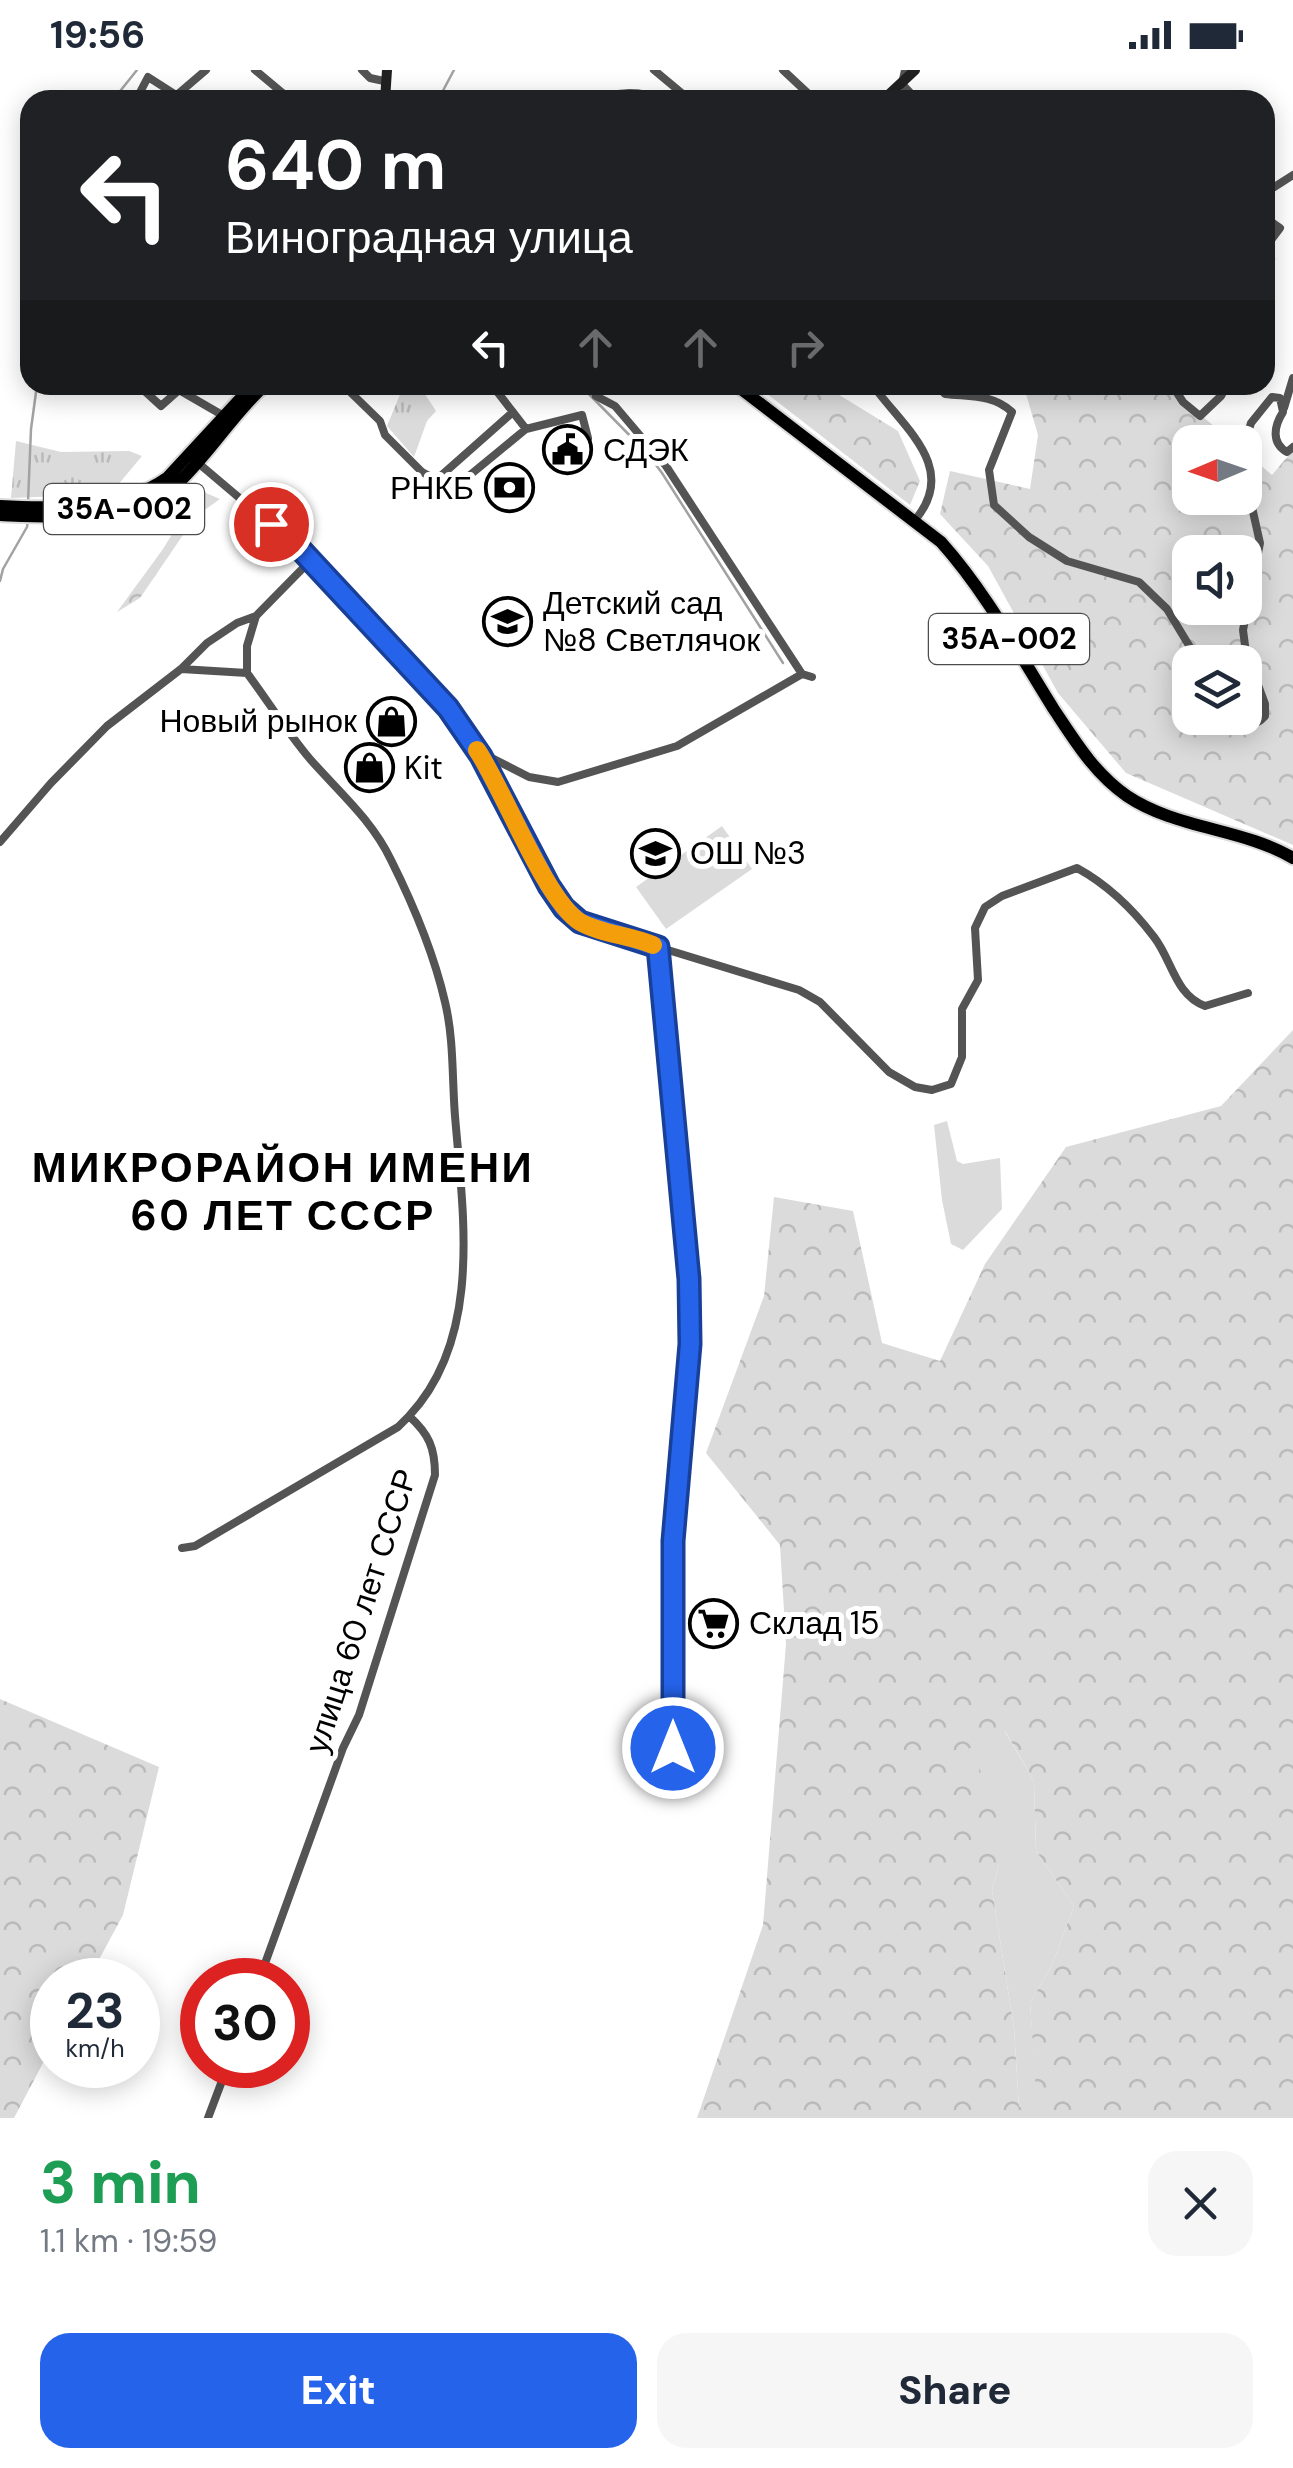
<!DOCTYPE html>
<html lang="en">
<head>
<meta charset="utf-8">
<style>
  body { margin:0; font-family:"DM Sans",sans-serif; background:#f6f6f7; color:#1f2937; height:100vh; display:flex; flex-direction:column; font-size:38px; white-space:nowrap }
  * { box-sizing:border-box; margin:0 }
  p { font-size:32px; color:#747a83 }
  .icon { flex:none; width:55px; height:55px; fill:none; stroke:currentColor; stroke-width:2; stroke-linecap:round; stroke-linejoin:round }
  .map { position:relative; height:2048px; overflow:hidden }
  .sheet { display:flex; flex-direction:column; background:#fff; flex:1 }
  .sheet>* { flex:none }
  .guide { position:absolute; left:20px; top:20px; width:1255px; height:305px; border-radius:30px; box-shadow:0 5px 25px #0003; background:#202124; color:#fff; overflow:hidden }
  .needle { width:65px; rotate:268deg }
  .controls { position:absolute; left:1172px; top:355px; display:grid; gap:20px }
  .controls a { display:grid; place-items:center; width:90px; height:90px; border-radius:20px; background:#fff; box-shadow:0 5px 25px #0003; font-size:50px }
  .speed { position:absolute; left:30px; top:1888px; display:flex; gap:20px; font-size:50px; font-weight:700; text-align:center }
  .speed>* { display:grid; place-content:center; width:130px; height:130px; border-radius:50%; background:#fff; box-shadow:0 5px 25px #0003; line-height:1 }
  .speed small { font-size:25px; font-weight:400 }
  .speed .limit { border:15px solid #d22; background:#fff; color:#111 }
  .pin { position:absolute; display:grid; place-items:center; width:85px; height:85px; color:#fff; margin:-42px; border:5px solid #fff; border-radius:50%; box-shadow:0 2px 10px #0007 }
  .me { position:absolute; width:110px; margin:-55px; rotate:0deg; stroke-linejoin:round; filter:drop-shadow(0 0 8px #0008) }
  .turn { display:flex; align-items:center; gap:35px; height:210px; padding:0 40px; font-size:45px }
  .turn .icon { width:130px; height:130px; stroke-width:2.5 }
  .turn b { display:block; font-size:70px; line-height:85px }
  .lanes { display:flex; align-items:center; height:95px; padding:0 40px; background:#0003; justify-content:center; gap:50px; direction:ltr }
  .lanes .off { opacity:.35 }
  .round { display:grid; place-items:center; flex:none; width:105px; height:105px; border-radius:30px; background:#f6f6f7 }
  .overview { display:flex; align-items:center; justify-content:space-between; height:170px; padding:0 40px }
  h1 { font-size:60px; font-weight:800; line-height:75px; color:#1e9e55 }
  .cta { display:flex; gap:20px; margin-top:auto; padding:20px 40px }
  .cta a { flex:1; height:115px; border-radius:30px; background:#2563eb; color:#fff; font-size:40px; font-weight:800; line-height:115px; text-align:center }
  .cta a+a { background:#f6f6f7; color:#1f2937 }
  .status { display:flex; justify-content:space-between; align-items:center; height:70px; padding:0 50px; background:#fff; direction:ltr }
  .status svg { height:28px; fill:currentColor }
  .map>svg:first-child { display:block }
  .green { fill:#dbdbdb }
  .forest { fill:url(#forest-crowns); fill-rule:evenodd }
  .park { fill:url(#park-tufts) }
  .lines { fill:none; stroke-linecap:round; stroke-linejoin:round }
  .stream { stroke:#a2a2a2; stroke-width:2.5 }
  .highway-casing { stroke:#dbdbdb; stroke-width:16 }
  .street { stroke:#545454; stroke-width:8 }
  .secondary { stroke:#212121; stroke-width:10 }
  .highway { stroke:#000; stroke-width:12 }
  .route-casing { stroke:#184099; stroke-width:25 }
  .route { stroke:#2563eb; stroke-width:18 }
  .slow { stroke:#f59e0b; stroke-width:18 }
  .labels { text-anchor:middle; stroke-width:10; stroke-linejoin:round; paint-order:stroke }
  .shield { fill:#fff; stroke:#4c4c4c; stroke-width:2.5 }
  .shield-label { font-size:30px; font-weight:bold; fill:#000 }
  .poi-label { font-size:32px; fill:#000; stroke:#fff; text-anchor:start }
  .street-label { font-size:32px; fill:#000; stroke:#fff }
  .district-label { font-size:42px; font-weight:bold; letter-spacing:2.5px; fill:#000; stroke:#fff }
</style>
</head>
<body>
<div class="status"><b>19:56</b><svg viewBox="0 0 49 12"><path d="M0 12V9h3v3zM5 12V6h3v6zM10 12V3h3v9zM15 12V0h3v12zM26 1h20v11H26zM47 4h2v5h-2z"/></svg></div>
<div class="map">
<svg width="1293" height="2048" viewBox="0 0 1293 2048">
  <defs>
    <pattern id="forest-crowns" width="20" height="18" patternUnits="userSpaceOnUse" patternTransform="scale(2.5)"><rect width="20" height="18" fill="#dbdbdb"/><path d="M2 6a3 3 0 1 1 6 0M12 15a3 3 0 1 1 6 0" fill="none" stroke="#bababa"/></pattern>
    <pattern id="park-tufts" width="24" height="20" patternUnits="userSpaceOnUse" patternTransform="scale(2.5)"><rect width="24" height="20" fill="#dbdbdb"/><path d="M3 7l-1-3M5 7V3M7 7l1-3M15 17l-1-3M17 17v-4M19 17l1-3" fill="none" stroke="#bababa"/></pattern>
  </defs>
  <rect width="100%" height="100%" fill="#fff"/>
  <path class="green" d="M722,756l30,43 -86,60 -30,-42z
    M947,1051l10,40 6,3 37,-6 2,51 -39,41 -12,-6 -9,-44 -8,-75z
    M1004,1660l30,51 2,70 38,55 -22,59 -22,38 8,105h-19l-5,-80 -22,-138 7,-26 -42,-110z"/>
  <path class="forest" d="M756,315h67l75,46 22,50 -10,24z
    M1027,315h138l68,57h-43v56h55v-46l27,23 21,-25v395l-167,-72 -68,-80 -70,-127 -48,-52 10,-43 80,18 8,-54 -14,-48zM1190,482h55v56h-55zM1190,592h55v56h-55z
    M199,420l21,9 -24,17 -56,82 -23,14 46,-63z
    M1293,960v1088h-596l66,-193 23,-281 -6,-99 -74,-92 58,-157 10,-99 79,14 29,132 58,18 45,-97 81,-117 155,-41zM1005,1661l29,50 2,70 38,55 -22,59 -22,38 7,105 -18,-1 -5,-79 -22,-138 7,-26 -1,-44 -19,-53 -21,-13z
    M0,1629l159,68 -36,148 -35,65h-36v66l-38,72h-14z"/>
  <path class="park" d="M409,315h10l17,26 -9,10 -13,36 -27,-31 14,-34z
    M16,371l45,11 68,-1 13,5 -25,30 -28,9 -78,3z"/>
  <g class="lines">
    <path class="stream" d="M113,30l24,-30
      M438,30l16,-30
      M580,315l67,68 15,20 121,190
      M28,432l3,-73 6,-44
      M0,511l3,-12 24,-42 1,-7"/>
    <defs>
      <path id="highway" d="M736,315l205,157c44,49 77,110 112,166 22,33 41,65 74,88 49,33 115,32 166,62
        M0,436c53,3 122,4 167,-28l86,-93
        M0,445c49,2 133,8 172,-26 35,-31 59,-73 93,-104"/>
    </defs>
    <use href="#highway" class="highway-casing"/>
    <path class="street" d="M255,0l36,30
      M362,0l8,8 14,3
      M654,0l30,25 2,5
      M783,0l32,30
      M905,0l-3,14 15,16
      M178,24l28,-24
      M136,30l12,-23 36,23
      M1265,123l28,-18
      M1265,152l5,-1 10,7 -15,20
      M1265,198l6,-9
      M138,315l23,21 18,-16 45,26
      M343,315l37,36 5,14 37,37 31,17 73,-60 56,-14 6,23
      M492,315l34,44
      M877,315l-2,3c29,40 84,80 40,132
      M936,315l9,9c25,3 48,0 67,18l-23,58 5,35 35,32 38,24 72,21 28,27 32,53
      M1176,315l-2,3 9,14 17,14 21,-20 6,-11
      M596,326l19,10 51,60 136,208 10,3
      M1284,338l9,-30
      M1245,372l6,-19 21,-26 8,1 3,14c-9,14 -12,31 4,40l6,-5
      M197,392l104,88 147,158 33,49 68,129 15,22 15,13 79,26 31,300 1,97 -17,197v207
      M435,411l78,-69
      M181,599l66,4c21,28 40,59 63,86 29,33 62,61 81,101 22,44 43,94 54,142 9,37 7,77 10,114 8,98 28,221 -46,300 20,18 26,32 26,59l-76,240 -16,33 -84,232
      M247,603v-27l9,-30
      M1237,648c10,9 19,8 28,-2v-12l-19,-51 -3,-23 17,-87 -15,-67
      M478,681l51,26 29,5 119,-36 125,-72
      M0,772l51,-59 56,-57 74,-57 26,-26 30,-20 19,-7 53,-54
      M658,877l141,43 21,12 69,70 26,15 17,3 19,-6 11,-27v-48l16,-29 -3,-52 10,-21 17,-11 75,-28c31,17 55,40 77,69 18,23 21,58 51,69l43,-13
      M182,1478l13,-2 203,-119 11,-11
      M208,2048l20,-53"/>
    <path class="secondary" d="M385,30l2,-30
      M588,30c26,-6 49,-9 76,0
      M883,30l32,-30"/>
    <use href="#highway" class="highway"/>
  </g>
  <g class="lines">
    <defs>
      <path id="route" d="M271,454l30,26 147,158 33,48 68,130 15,22 16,14 78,25 31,332 1,65 -17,197v207"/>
    </defs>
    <use href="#route" class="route-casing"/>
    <use href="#route" class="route"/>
    <path class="slow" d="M477,680c27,40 68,150 103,172 21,12 50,13 73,23"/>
  </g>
  <defs>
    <symbol id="civic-ring" viewBox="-11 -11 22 22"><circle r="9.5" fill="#fff" stroke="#000" stroke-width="1.5"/><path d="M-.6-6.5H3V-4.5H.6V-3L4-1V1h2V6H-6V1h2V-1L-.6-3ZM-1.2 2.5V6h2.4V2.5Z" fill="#000"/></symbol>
    <symbol id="bank-ring" viewBox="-11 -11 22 22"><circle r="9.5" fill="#fff" stroke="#000" stroke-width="1.5"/><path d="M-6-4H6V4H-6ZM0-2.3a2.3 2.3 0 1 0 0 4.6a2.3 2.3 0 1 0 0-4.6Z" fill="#000"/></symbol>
    <symbol id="school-ring" viewBox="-11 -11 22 22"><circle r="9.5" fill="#fff" stroke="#000" stroke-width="1.5"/><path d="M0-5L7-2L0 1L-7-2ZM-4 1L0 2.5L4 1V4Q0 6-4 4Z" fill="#000"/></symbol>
    <symbol id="shop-ring" viewBox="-11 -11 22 22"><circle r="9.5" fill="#fff" stroke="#000" stroke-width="1.5"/><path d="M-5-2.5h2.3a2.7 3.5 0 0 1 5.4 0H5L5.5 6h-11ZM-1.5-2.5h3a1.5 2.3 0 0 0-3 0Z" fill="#000"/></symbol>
    <symbol id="supermarket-ring" viewBox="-11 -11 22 22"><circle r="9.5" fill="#fff" stroke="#000" stroke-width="1.5"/><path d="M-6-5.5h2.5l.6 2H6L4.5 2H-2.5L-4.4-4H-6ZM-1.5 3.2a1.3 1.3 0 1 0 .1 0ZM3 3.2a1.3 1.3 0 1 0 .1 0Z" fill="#000"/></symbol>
  </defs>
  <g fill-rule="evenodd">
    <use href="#civic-ring" x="540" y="352" width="55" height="55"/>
    <use href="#bank-ring" x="482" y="390" width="55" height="55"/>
    <use href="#school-ring" x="480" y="524" width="55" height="55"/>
    <use href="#shop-ring" x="364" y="624" width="55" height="55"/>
    <use href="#shop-ring" x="342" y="670" width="55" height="55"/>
    <use href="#school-ring" x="628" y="756" width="55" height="55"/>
    <use href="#supermarket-ring" x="686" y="1526" width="55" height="55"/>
  </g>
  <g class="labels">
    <g class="shield">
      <rect x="44" y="414" width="160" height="50" rx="8"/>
      <rect x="929" y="544" width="160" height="50" rx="8"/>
    </g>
    <g class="shield-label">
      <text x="124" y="449">35А-002</text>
      <text x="1009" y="579">35А-002</text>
    </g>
    <g class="poi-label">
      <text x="603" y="391">СДЭК</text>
      <text x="474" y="429" text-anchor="end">РНКБ</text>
      <text x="543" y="544">Детский сад<tspan x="543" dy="37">№8 Светлячок</tspan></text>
      <text x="357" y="662" text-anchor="end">Новый рынок</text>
      <text x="404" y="709">Kit</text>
      <text x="690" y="794">ОШ №3</text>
      <text x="749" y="1564">Склад 15</text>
    </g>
    <g class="street-label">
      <text transform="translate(361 1541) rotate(-72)" y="11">улица 60 лет СССР</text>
    </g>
    <g class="district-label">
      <text x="283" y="1112">МИКРОРАЙОН ИМЕНИ<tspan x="283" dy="48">60 ЛЕТ СССР</tspan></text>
    </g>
  </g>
</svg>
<div class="controls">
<a><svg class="needle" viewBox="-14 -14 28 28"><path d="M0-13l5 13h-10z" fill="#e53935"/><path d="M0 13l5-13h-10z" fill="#747a83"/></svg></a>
<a><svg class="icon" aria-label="sound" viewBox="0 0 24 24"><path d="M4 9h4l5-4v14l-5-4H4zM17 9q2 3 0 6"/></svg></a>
<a><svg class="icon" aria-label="layers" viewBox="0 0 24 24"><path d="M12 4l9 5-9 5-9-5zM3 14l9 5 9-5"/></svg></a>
</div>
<div class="speed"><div>23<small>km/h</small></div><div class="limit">30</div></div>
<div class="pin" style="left:271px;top:454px;background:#d93025"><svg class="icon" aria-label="arrive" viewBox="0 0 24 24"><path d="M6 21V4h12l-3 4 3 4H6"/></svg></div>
<svg class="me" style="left:673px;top:1678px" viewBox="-20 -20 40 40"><circle r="17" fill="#2563eb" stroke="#fff" stroke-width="3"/><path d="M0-11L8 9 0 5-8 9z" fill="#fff"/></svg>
<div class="guide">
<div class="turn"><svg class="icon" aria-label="left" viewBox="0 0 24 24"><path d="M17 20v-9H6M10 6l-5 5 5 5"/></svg><div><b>640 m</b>Виноградная улица</div></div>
<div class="lanes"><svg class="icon" aria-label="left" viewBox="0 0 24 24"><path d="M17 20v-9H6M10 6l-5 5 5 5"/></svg><svg class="icon off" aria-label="ahead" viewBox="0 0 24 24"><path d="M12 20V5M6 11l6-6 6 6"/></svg><svg class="icon off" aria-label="ahead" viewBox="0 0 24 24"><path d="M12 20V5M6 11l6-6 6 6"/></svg><svg class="icon off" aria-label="right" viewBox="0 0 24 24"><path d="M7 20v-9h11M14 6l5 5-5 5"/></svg></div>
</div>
</div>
<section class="sheet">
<div class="overview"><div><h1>3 min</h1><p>1.1 km · 19:59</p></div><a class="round"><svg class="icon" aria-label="close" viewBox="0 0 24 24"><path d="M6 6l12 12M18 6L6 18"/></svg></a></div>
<div class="cta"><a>Exit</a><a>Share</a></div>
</section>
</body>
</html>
